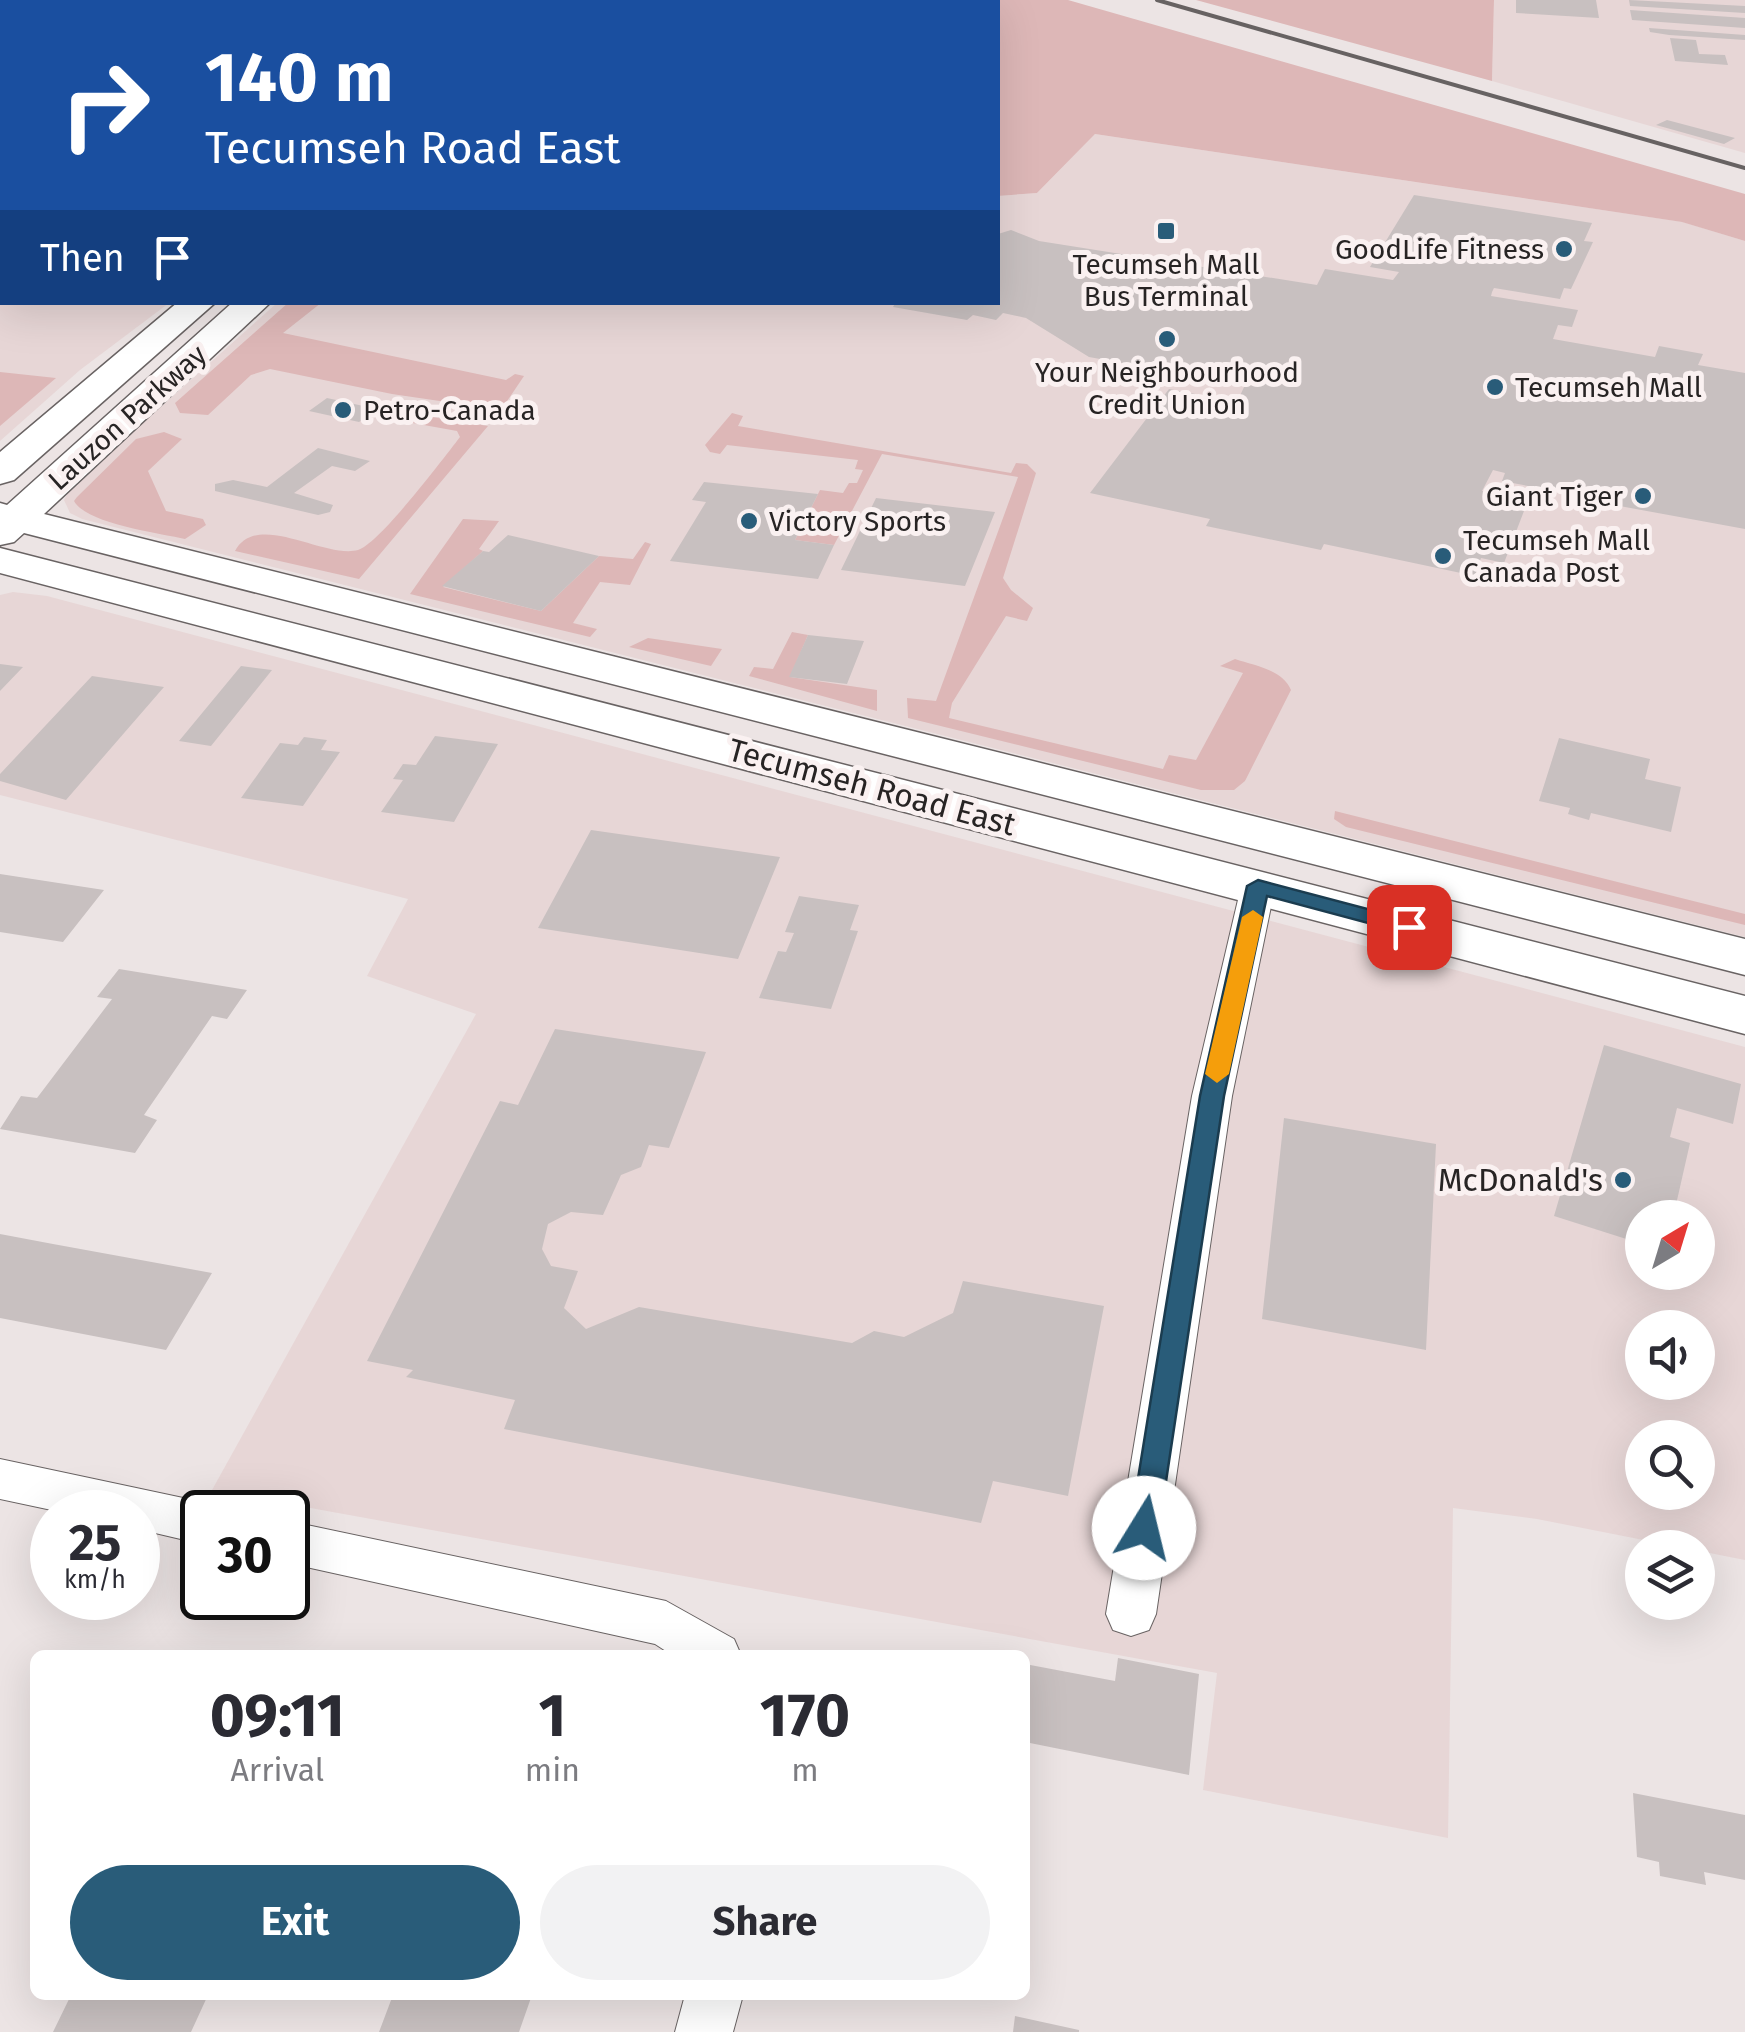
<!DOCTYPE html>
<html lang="en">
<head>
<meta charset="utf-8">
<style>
  body { margin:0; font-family:"Fira Sans",sans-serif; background:#f2f2f3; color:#2b2b33; height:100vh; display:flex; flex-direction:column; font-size:38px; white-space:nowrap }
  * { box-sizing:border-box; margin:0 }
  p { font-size:32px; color:#7c7c81 }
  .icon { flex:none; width:55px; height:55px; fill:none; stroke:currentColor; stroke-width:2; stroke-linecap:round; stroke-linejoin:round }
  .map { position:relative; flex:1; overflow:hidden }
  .details { position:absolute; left:30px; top:1650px; width:1000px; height:350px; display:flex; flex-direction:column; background:#fff; border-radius:15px; box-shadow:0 10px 40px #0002 }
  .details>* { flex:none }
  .top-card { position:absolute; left:0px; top:0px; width:1000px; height:305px; box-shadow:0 10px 40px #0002; background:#1a4fa0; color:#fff; overflow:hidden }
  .needle { width:65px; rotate:38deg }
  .buttons { position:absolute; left:1625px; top:1200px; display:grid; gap:20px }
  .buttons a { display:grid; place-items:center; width:90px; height:90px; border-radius:50%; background:#fff; box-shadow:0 10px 40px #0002; font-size:50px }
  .speed { position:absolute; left:30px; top:1490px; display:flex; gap:20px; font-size:50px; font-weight:700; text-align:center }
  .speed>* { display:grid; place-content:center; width:130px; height:130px; border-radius:50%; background:#fff; box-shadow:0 10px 40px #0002; line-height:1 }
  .speed small { font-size:25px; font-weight:400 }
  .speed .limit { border:5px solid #111; border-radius:15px; background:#fff; color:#111 }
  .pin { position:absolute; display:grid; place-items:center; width:85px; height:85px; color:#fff; margin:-42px; border-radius:20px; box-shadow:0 5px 15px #0006 }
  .me { position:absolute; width:110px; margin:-55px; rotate:9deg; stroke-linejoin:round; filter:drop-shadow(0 0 8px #0008) }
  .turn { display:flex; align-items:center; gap:35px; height:210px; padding:0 40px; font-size:45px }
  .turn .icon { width:130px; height:130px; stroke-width:2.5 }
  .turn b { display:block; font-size:70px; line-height:85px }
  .then { display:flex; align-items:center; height:95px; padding:0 40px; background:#0003; gap:20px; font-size:38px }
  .eta { display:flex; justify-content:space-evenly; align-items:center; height:170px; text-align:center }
  .eta b { font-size:60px; font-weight:700; line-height:70px }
  .action { display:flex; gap:20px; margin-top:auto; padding:20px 40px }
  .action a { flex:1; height:115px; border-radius:60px; background:#295c79; color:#fff; font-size:40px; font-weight:700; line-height:115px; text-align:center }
  .action a+a { background:#f2f2f3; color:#2b2b33 }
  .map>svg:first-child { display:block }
  .built { fill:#e7d6d6; fill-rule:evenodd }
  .green { fill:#ddb7b7 }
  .building { fill:#c8c0c0 }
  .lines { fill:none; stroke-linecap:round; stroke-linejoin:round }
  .street-casing { stroke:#696363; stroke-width:2 }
  .secondary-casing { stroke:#696363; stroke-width:3 }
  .street { fill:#fff; fill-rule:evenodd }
  .secondary { fill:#fff; fill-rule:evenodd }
  .rail { stroke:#676262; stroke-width:4 }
  .route { fill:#295c79; stroke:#1b3c4f; stroke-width:2.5 }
  .slow { fill:#f59e0b }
  .poi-dot { fill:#295c79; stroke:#faf1f1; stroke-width:4 }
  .labels { text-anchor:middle; stroke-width:10; stroke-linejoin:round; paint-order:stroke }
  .far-poi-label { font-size:28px; fill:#272424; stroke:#faf1f1; text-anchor:start }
  .far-street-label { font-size:28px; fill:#272424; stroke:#faf1f1 }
  .street-label { font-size:32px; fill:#272424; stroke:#faf1f1 }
  .poi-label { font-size:32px; fill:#272424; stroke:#faf1f1; text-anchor:end }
</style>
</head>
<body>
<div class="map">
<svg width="1745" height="2032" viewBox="0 0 1745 2032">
  <rect width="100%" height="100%" fill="#ece4e4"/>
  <path class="built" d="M0,0l96,2h-94v300l167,1 -89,67 -80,71z
    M296,0h500l-504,2z
    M1494,0h251v153l-253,-72z
    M1095,134l588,88 62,19v696l-1663,-418 -12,-6 -6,-13 8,-14 205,-183 721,-1v-106l39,-3z
    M13,592l34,4 264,70 1434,381v513l-208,-41 -84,-11 -5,330 -245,-48 14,-117 -1005,-183 264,-476 -109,-38 41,-77 -408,-104v-200zM1642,1218h56v54h-56zM1642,1328h56v54h-56zM1642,1438h56v54h-56z"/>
  <path class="green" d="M920,0h148l677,194v47l-63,-19 -587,-88 -58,59 -39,3v-194h-87z
    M1196,0h298l-2,81z
    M288,303h33l-38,30 223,47 9,-6 9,2 -23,34 -109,-16 -122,-25 -19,6 -43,40 -28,-2 -5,-10z
    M0,372l56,6 -56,48z
    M382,409l106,17 -129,153 -124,-28c22,-41 89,8 123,-1 21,-6 85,-91 102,-113l-3,-6 -83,-15z
    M732,413l11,3 -5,10 273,47 5,-10 11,1 9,9 -33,105 8,12 22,18 -6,13 -21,-5 -54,87 -3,15 214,51 6,-14 27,5 47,-87 -23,-7 15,-7c20,7 47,10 56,31l-46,91 -11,9h-33l-293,-72 -1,-20 29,3 82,-224 -136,-23 -48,91 -39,-5 25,-50 23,3 6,-10h8l6,-13 -8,-1 3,-9 -131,-15 -7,9 -10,-2 -5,-7z
    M164,432l18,7 -34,32 18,40 37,8 3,6 -21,14c-26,-6 -98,-15 -111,-38l3,-4 59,-58z
    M463,519l36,2 -20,28 4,2 -40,36 98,24 58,-55 34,3 12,-17 6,2 -21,41 -30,-3 -27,41 24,6 -7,8 -180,-43z
    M792,632l16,3 -18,42 87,13v21l-128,-35 5,-9 19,2z
    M648,638l74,11 -11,17 -82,-19z
    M1335,811l410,103v11l-399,-98 -12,-8z"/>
  <path class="building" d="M1516,0h80l3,18 -83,-5z
    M1629,0l116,6v7l-115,-7z
    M1630,10l115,8v10l-113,-8z
    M1649,28l96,7v5l-76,-5 -19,-3z
    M1670,38l26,2 3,14 26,1 3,10 -53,-4z
    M1667,120l68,18 -11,6 -68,-19z
    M1414,195l178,28 -8,18 9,1 -22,47 -7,-1 -4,11 -66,-11 -2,4 -1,4 87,14 -6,17 -14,-2 -5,14 102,18 4,-11 44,8 -5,11 47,8v156l-180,-33 1,-3 -64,-12 3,-8 -12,-3 -11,21 47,7 -25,65 -23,-5 -6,18 -151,-32 -3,6 -115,-24 4,-7 -120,-26 79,-104 68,13 8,-17 -156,-28 -63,-39 -23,-5 -7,7 -23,-5 -6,5 -74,-13 3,-5h102v-68l13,-4 28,11 278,44 8,-16 68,11 6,-8 -29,-5z
    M327,398l50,11 -18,13 -50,-11z
    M318,448l52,13 -15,10 -23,-5 -38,27 39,12 -3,7 -12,3 -103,-24v-7l18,-4 34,7z
    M704,482l114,12 -23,46 39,5 -16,34 -148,-18 36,-59 -14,-2z
    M876,498l119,14 -30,74 -124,-16z
    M508,535l91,21 -58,55 -99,-25 41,-35 6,1z
    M808,635l56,6 -17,43 -58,-7z
    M0,664l23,3 -23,24z
    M241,666l31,4 -61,76 -32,-5z
    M92,676l72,11 -98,113 -66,-19v-7z
    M435,736l63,8 -44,78 -73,-10 22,-32 -10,-1 10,-15 13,1z
    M304,737l23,3 -6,10 19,2 -37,54 -62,-8 39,-55 18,2z
    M1559,738l91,21 -5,20 36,8 -10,45 -80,-19 -2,7 -21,-6 2,-6 -31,-7z
    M591,830l189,27 -42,102 -200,-31z
    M0,874l104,16 -41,52 -63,-10z
    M799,896l60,9 -9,25 8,1 -27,78 -72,-11 19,-47 8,1 8,-19 -9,-1z
    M119,969l128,21 -20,29 -15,-3 -68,99 13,5 -22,33 -135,-24 21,-33 16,2 75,-99 -15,-2z
    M555,1029l151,23 -37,96 -20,-3 -8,22 -20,8 -18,40 -32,-3 -23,12 -6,25 9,17 27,5 -14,37 22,21 53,-22 213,36 22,-12 30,6 49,-24 10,-32 141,25 -36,190 -75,-15 -12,42 -477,-94 11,-29 -109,-23 7,-7 -46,-9 133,-260 18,4z
    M1604,1045l137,39 -8,40 -56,-16 -7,29 20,6 -17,75h-31v26l-88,-28z
    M1284,1118l152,26 -10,206 -164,-31z
    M0,1234l53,10 159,29 -46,77 -166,-32z
    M1118,1658l81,16 -10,101 -164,-33v-78l90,17z
    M1633,1793l112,22v65l-41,-8 2,13 -46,-9 -1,-14 -22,-5z
    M71,1995h137l-17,37h-138z
    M393,1995h139l-13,37h-140z
    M1015,2016l64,14v2h-66z"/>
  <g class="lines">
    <defs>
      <path id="street" d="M80,0h23l1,2h-23z
        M1258,876l12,3 5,8 -43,209 -76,518 -7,16 -18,6 -18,-6 -7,-16 86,-518 49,-209 5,-8z
        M0,1459l202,43 19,10h-19v32l-64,-15v-17h-77l-61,-13z
        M288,1521l378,80 68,38 7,16h-69l-17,-11 -367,-81z
        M685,1995h58l-10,37h-58z"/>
      <path id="secondary" d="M178,302h38l-202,178 -14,4v-32z
        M233,302h38l-227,212 1701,425v36l-1721,-442 -10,9 -14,3v-42l7,2z
        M0,548l1745,448v38l-1745,-461z"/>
    </defs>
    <use href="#street" class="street-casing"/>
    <use href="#secondary" class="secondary-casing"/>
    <use href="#street" class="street"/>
    <use href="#secondary" class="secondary"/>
    <path class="rail" d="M1157,0l588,168"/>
  </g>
  <path class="route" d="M1258,880l159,42 3,5 -11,7 -142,-38 -43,200 -65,432 -4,9 -11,4 -10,-4 -4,-9 70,-432 47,-210z"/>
  <path class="slow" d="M1253,910l10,7 -34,157 -12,9 -12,-9 37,-157z"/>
  <g class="poi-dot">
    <rect x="1156" y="221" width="20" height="20" rx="5"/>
    <circle cx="1564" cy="249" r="10"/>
    <circle cx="1167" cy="339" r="10"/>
    <circle cx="1495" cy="387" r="10"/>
    <circle cx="343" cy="410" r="10"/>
    <circle cx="1643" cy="496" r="10"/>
    <circle cx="749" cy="521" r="10"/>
    <circle cx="1443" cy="556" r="10"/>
    <circle cx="1623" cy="1180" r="10"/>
  </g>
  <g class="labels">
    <g class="far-poi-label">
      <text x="1544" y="259" text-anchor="end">GoodLife Fitness</text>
      <text x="1166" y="274" text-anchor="middle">Tecumseh Mall<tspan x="1166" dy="32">Bus Terminal</tspan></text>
      <text x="1167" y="382" text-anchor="middle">Your Neighbourhood<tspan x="1167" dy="32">Credit Union</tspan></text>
      <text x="1515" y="397">Tecumseh Mall</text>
      <text x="363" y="420">Petro-Canada</text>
      <text x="1623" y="506" text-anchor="end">Giant Tiger</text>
      <text x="769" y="531">Victory Sports</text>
      <text x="1463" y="550">Tecumseh Mall<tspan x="1463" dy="32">Canada Post</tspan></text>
    </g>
    <g class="far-street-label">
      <text transform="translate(127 417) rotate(-42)" y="10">Lauzon Parkway</text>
    </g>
    <g class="street-label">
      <text transform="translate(872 787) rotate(15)" y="11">Tecumseh Road East</text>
    </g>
    <g class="poi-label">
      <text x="1603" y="1191">McDonald's</text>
    </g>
  </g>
</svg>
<div class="buttons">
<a><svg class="needle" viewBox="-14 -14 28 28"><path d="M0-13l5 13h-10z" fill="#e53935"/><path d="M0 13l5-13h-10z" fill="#7c7c81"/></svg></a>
<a><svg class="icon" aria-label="sound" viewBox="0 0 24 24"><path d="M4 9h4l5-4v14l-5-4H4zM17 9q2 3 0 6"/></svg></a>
<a><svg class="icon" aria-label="search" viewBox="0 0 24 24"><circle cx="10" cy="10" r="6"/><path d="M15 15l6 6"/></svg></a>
<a><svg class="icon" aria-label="layers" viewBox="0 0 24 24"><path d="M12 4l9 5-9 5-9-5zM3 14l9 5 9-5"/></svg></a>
</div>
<div class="speed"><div>25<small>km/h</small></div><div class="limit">30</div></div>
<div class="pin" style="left:1409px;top:927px;background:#d93025"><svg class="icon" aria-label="arrive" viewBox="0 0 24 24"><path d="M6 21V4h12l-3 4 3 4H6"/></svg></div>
<svg class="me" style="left:1144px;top:1528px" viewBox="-20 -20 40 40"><circle r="19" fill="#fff"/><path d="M0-13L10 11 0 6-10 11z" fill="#295c79"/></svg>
<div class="top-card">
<div class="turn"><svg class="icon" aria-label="right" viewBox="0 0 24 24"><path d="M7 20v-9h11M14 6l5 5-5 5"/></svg><div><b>140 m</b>Tecumseh Road East</div></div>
<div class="then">Then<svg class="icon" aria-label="arrive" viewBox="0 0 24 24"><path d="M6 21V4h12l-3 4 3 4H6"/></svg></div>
</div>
<section class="details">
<div class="eta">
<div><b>09:11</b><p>Arrival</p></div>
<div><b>1</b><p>min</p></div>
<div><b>170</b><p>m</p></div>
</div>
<div class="action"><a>Exit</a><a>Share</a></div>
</section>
</div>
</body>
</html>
